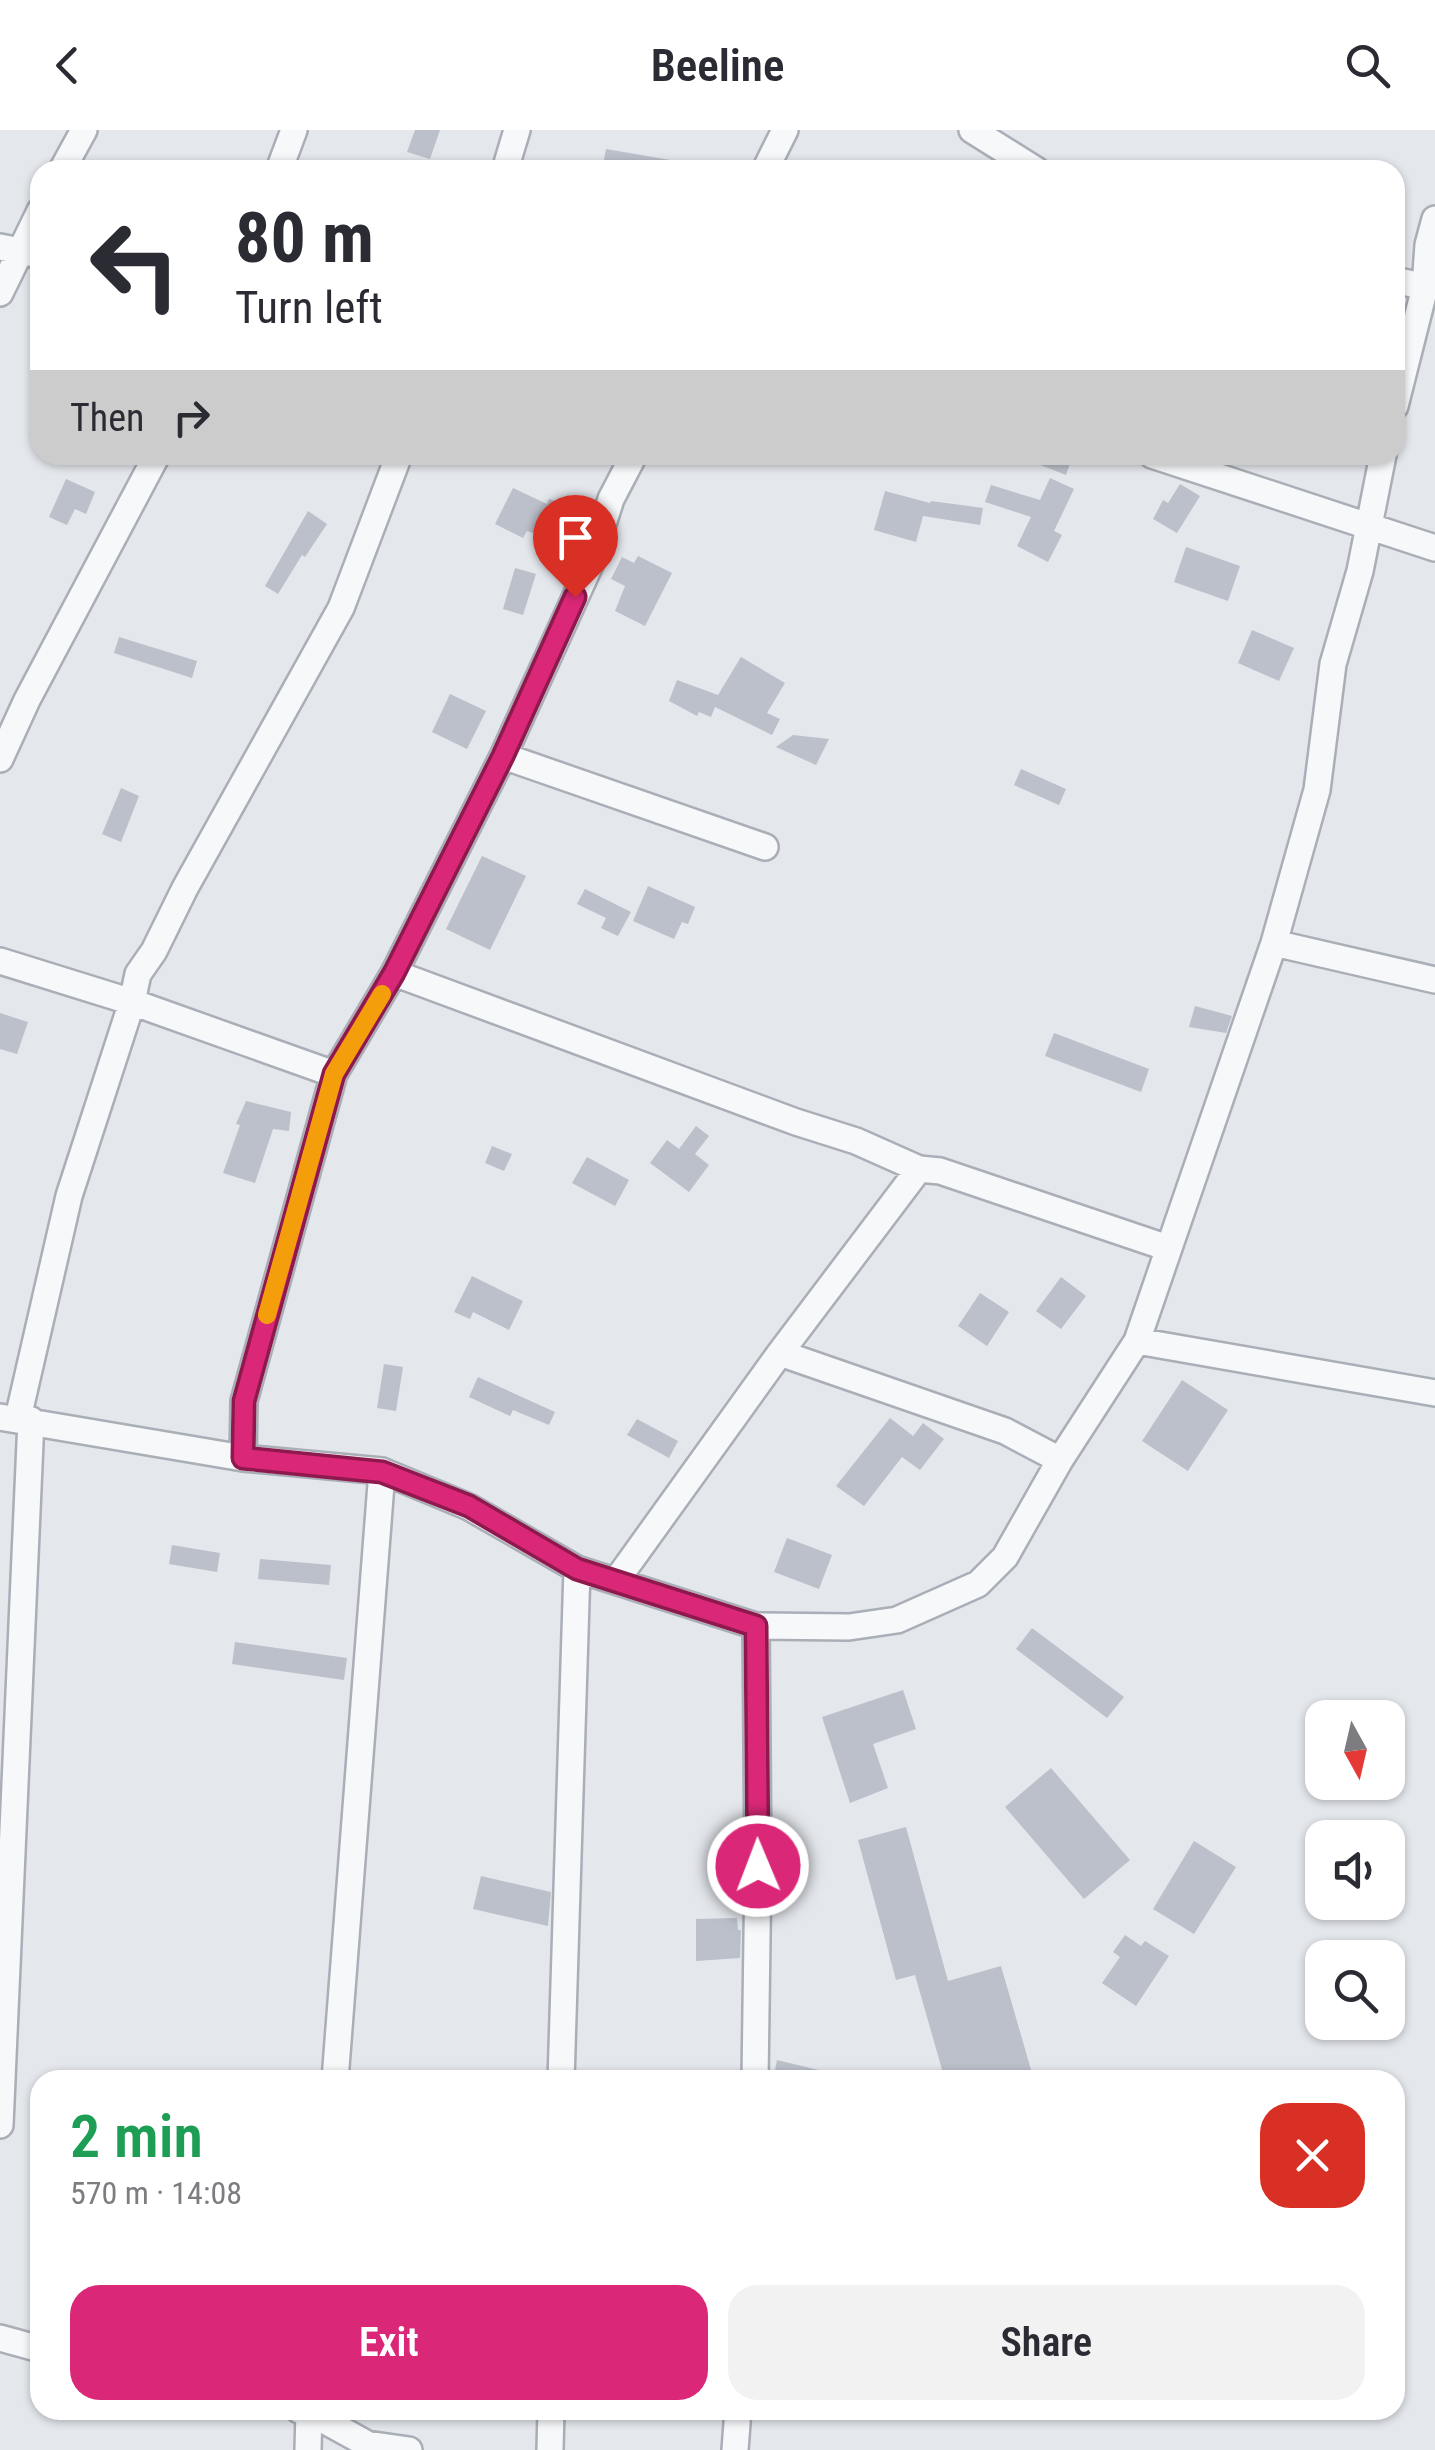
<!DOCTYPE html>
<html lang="en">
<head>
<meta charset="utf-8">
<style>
  body { margin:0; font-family:"Roboto Condensed",sans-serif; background:#f2f2f3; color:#2b2b33; height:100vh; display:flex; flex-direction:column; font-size:38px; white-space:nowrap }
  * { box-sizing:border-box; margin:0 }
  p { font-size:32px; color:#7c7c81 }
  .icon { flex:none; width:55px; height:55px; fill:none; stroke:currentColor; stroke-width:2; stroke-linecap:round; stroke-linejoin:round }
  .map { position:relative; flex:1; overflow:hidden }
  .side { position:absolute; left:30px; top:1940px; width:1375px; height:350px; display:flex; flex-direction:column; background:#fff; border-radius:30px; box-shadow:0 2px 8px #0004 }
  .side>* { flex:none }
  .hud { position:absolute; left:30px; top:30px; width:1375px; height:305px; border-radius:30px; box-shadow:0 2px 8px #0004; background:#fff; color:#2b2b33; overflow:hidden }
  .needle { width:65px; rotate:172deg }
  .buttons { position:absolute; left:1305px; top:1570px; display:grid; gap:20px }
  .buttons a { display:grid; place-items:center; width:100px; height:100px; border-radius:20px; background:#fff; box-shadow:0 2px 8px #0004; font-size:50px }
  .pin { position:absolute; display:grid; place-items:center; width:85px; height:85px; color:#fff; margin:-102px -42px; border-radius:50% 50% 50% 0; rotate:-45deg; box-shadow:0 0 10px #0007 }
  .pin .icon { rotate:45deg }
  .me { position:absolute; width:110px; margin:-55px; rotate:359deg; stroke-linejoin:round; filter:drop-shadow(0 0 8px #0008) }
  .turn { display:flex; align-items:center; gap:35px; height:210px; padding:0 40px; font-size:45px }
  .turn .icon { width:130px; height:130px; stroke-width:2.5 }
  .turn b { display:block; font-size:70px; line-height:85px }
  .then { display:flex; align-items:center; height:95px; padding:0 40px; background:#0003; gap:20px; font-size:38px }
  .round { display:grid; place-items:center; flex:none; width:105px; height:105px; border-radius:30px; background:#f2f2f3 }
  .overview { display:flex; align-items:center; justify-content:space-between; height:170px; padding:0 40px }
  h1 { font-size:60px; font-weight:600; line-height:75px; color:#1e9e55 }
  .primary-button { display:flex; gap:20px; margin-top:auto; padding:20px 40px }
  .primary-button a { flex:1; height:115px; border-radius:30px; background:#db2777; color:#fff; font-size:40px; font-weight:600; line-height:115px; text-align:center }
  .primary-button a+a { background:#f2f2f3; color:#2b2b33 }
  header { display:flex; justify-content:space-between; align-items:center; height:130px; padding:0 40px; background:#fff; font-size:45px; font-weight:600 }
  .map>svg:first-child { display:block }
  .building { fill:#bbc0ca }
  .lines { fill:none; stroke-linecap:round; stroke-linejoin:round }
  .minor-casing { stroke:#a9aeb7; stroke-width:30 }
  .minor { stroke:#f7f8fa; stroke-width:25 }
  .route-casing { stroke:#8e194d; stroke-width:25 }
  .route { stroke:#db2777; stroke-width:18 }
  .slow { stroke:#f59e0b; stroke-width:18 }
</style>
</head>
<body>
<header><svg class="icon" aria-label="back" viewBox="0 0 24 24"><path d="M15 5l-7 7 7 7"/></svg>Beeline<svg class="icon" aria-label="search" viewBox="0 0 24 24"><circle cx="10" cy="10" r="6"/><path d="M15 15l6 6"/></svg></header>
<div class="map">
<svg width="1435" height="2320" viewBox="0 0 1435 2320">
  <rect width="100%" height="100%" fill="#e4e7ec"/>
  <path class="building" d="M415,0h25l-10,29 -23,-7z
    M606,19l70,12v9h-74z
    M1015,325h58l-7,20z
    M1050,348l24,11 -20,42 8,4 -14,27 -31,-16 14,-29 -46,-15 6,-17 49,15z
    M66,349l29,13 -9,22 -11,-5 -8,16 -18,-8z
    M1180,354l20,12 -23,37 -24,-14 10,-19 5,3z
    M513,358l34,16 2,-5 37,12 -11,35 -48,-15 -4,7 -28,-14z
    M885,361l45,12 1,-2 52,7 -3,17 -57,-9 -7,26 -42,-12z
    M308,381l19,13 -22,33 -3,-2 -24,39 -13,-8z
    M1186,417l54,19 -12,35 -54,-19z
    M638,426l34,17 -27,53 -30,-15 10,-25 -14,-7 11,-22 12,6z
    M515,438l21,6 -13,41 -20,-6z
    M1252,500l42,18 -15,33 -41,-18z
    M119,507l78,24 -5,17 -78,-25z
    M741,527l44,26 -18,30 13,6 -8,16 -57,-28 -4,10 -12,-5 -2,4 -28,-15 8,-21 41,15z
    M450,564l36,17 -19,38 -35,-17z
    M793,605l36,4 -13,26 -40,-18z
    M1021,639l45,20 -7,16 -45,-20z
    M121,658l18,8 -18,46 -19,-8z
    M482,726l44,20 -36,74 -44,-21z
    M648,756l47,21 -7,17 -6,-2 -8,17 -41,-18z
    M585,759l46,23 -13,24 -17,-8 5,-10 -29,-14z
    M1195,876l37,10 -6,17 -37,-6z
    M0,883l28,9 -11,32 -17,-5z
    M1054,903l95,36 -8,23 -96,-36z
    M246,971l45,11 -2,19 -16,-2 -18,54 -32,-10 17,-48 -4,-1z
    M696,996l13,10 -14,18 14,11 -20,27 -39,-29 17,-23 12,9z
    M492,1016l20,8 -8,17 -19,-8z
    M587,1027l42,23 -14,26 -43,-23z
    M472,1146l51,25 -14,29 -36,-18 -3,7 -16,-7z
    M1061,1147l25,19 -25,33 -25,-18z
    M980,1163l29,19 -22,34 -29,-20z
    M384,1234l19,3 -7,44 -19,-3z
    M478,1247l77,35 -6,13 -36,-15 -3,6 -41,-19z
    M1182,1250l46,30 -40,61 -46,-30z
    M890,1288l23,18 10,-13 21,16 -24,31 -18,-13 -38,49 -28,-20z
    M637,1289l41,22 -9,17 -42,-23z
    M787,1408l45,17 -13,34 -45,-17z
    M172,1415l48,8 -3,19 -48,-8z
    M260,1429l71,6 -2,20 -71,-6z
    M1032,1498l92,69 -17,21 -91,-69z
    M235,1512l112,16 -3,22 -112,-16z
    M903,1560l13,39 -43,15 15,44 -38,15 -28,-86z
    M1051,1638l79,92 -46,39 -79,-92z
    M906,1697l42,154 53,-15 33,114h-89l-30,-105 -19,5 -38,-140z
    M1194,1711l42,26 -42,67 -41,-25z
    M481,1746l70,16 -3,34 -75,-17z
    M737,1788l1,12h3l-1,28 -44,3v-42z
    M1125,1805l16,11 4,-5 24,15 -33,50 -34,-23 18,-26 -7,-5z
    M777,1930l58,14 -1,6h-61z"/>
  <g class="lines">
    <defs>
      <path id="minor" d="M972,0l64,40
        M62,40l22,-40
        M279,40l15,-40
        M505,40l12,-40
        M765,40l20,-40
        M0,117l40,8
        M1395,150l30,7
        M0,163l40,-82
        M1395,276l30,-119 3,-42 7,-26
        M1152,325l283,93
        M503,626l262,91
        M0,629l27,-59 130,-245
        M1274,813l161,37
        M0,831l132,41 202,72
        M394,843l402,149 60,19 63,28 21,2 228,77
        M1137,1211l298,52
        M780,1223l225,78 55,29
        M0,1287l243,41 139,13 87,36 108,62 179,57 93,1 48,-7 81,-36 27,-27 55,-97 77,-119 137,-398 43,-153 16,-126 27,-93 23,-116
        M18,1288l51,-222 63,-194 6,-28 16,-23 31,-63 156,-280 58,-153
        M243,1328l1,-57 90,-327 60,-101 109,-217 87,-191 21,-66 23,-44
        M616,1451l164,-228 139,-184
        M335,1950l47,-609
        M561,1950l16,-511
        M755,1950l3,-214 -2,-240
        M0,1995l31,-705
        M0,2208l40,11
        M299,2280l10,2 58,32 42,6
        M308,2320l1,-40
        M550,2320l1,-40
        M735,2320l3,-40"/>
    </defs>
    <use href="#minor" class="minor-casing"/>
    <use href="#minor" class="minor"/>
  </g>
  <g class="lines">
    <defs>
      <path id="route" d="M575,467l-72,159 -109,217 -60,101 -90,327 -1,57 139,14 87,34 108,63 179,57 2,240"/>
    </defs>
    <use href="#route" class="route-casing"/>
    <use href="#route" class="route"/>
    <path class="slow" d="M267,1185l67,-241 48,-80"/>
  </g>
</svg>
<div class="buttons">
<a><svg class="needle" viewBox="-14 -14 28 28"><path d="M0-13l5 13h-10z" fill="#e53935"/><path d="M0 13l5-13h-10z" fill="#7c7c81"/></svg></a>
<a><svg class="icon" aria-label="sound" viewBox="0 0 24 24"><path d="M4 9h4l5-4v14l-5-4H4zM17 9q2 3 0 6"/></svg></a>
<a><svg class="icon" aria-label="search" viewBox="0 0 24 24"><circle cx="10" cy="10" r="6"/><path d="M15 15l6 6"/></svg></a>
</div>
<div class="pin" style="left:575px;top:467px;background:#d93025"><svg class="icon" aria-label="arrive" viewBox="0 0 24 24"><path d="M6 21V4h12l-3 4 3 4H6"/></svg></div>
<svg class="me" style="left:758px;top:1736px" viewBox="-20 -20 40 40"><circle r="17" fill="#db2777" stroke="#fff" stroke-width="3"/><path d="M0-11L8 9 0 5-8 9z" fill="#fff"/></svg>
<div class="hud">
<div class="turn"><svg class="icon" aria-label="left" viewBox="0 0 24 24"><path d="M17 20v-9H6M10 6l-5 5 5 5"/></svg><div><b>80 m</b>Turn left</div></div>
<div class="then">Then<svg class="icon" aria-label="right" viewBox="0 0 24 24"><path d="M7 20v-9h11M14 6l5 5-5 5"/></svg></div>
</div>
<section class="side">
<div class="overview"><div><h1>2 min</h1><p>570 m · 14:08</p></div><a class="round" style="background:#d93025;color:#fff"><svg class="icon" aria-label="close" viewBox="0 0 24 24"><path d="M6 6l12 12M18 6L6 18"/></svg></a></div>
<div class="primary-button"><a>Exit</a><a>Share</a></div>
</section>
</div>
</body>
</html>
